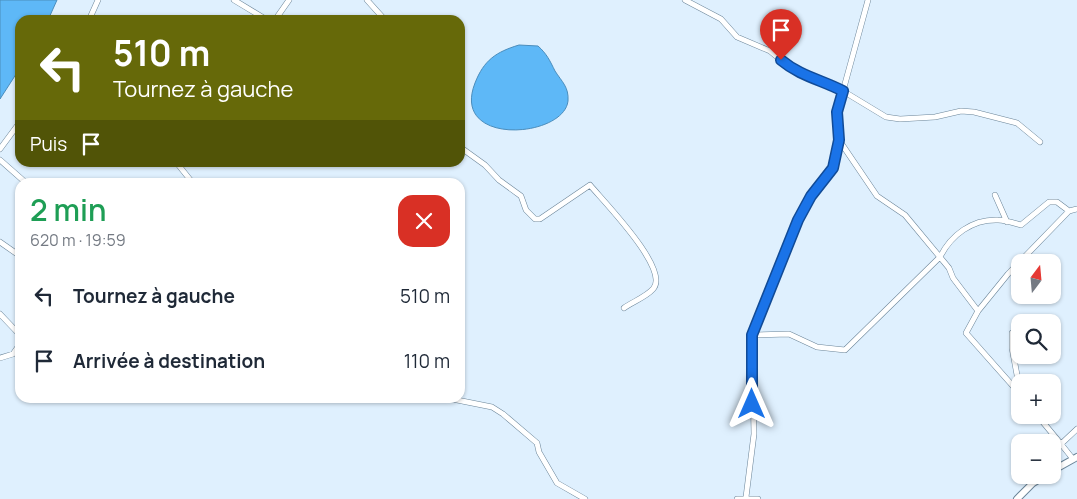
<!DOCTYPE html>
<html lang="fr">
<head>
<meta charset="utf-8">
<style>
  body { margin:0; font-family:Manrope,sans-serif; background:#f2f2f3; color:#1f2937; height:100vh; display:flex; flex-direction:column; font-size:19px; white-space:nowrap }
  * { box-sizing:border-box; margin:0 }
  p { font-size:16px; color:#747a83 }
  .icon { flex:none; width:28px; height:28px; fill:none; stroke:currentColor; stroke-width:2; stroke-linecap:round; stroke-linejoin:round }
  .map { position:relative; flex:1; overflow:hidden }
  .drawer { position:absolute; left:15px; top:178px; width:450px; height:225px; display:flex; flex-direction:column; background:#fff; border-radius:15px; box-shadow:0 1px 4px #0004 }
  .drawer>* { flex:none }
  .hud { position:absolute; left:15px; top:15px; width:450px; height:152px; border-radius:15px; box-shadow:0 1px 4px #0004; background:#666909; color:#fff; overflow:hidden }
  .needle { width:32px; rotate:16deg }
  .controls { position:absolute; left:1011px; top:254px; display:grid; gap:10px }
  .controls a { display:grid; place-items:center; width:50px; height:50px; border-radius:10px; background:#fff; box-shadow:0 1px 4px #0004; font-size:25px }
  .pin { position:absolute; display:grid; place-items:center; width:42px; height:42px; color:#fff; margin:-51px -21px; border-radius:50% 50% 50% 0; rotate:-45deg; box-shadow:0 0 5px #0007 }
  .pin .icon { rotate:45deg }
  .me { position:absolute; width:55px; margin:-28px; rotate:0deg; stroke-linejoin:round; filter:drop-shadow(0 0 4px #0008) }
  .turn { display:flex; align-items:center; gap:18px; height:105px; padding:0 15px; font-size:22px }
  .turn .icon { width:65px; height:65px; stroke-width:2.5 }
  .turn b { display:block; font-size:35px; line-height:42px }
  .then { display:flex; align-items:center; height:48px; padding:0 15px; background:#0003; gap:10px; font-size:19px }
  .round { display:grid; place-items:center; flex:none; width:52px; height:52px; border-radius:15px; background:#f2f2f3 }
  .overview { display:flex; align-items:center; justify-content:space-between; height:85px; padding:0 15px }
  h1 { font-size:30px; font-weight:600; line-height:38px; color:#1e9e55 }
  ul { padding:0; list-style:none }
  li { display:flex; align-items:center; gap:15px; height:65px; padding:0 15px }
  li div { flex:1 }
  li b { display:block; font-size:19px }
  li em { font-style:normal }
  .map>svg:first-child { display:block }
  .water { fill:#5eb8f7; stroke:#4b8dbc }
  .lines { fill:none; stroke-linecap:round; stroke-linejoin:round }
  .minor-casing { stroke:#6b8599; stroke-width:6 }
  .major-casing { stroke:#6b8599; stroke-width:8 }
  .minor { stroke:#fff; stroke-width:5 }
  .major { stroke:#fff; stroke-width:6 }
  .route-casing { stroke:#114b97; stroke-width:12 }
  .route { stroke:#1a73e8; stroke-width:9 }
</style>
</head>
<body>
<div class="map">
<svg width="1077" height="499" viewBox="0 0 1077 499">
  <rect width="100%" height="100%" fill="#dff0fe"/>
  <path class="water" d="M0,0h57l-9,20h-28v48l-20,31z
    M519,45l19,1c9,8 12,15 17,25 7,11 14,16 13,30 -4,37 -118,46 -93,-18 9,-23 21,-31 44,-38z"/>
  <g class="lines">
    <defs>
      <path id="minor" d="M234,0l33,20
        M367,0l18,20
        M685,0l36,19 16,18 33,14 23,19 16,8 18,4 16,9 -6,20 2,29 -6,28 -22,28 -12,24 -47,115 37,-1 28,13 28,3 95,-93c11,-22 32,-38 58,-37 7,0 16,3 23,5l28,-23h8l12,9 8,-2
        M868,0l-25,91 43,26 14,2 35,-2 26,-6 13,1 43,11 23,19
        M89,20l9,-20
        M275,20l14,-20
        M839,140l38,56 28,19 44,53 4,10 25,33 -12,22 54,61
        M460,147l25,18 14,15 22,16 5,14 9,9h5l50,-34c14,17 81,85 63,104 -7,8 -21,13 -29,19
        M0,149l20,-27
        M0,160l25,22
        M176,162l16,20
        M995,195l12,27
        M0,242l20,14
        M978,311l30,-37 61,-63
        M0,314l19,20 1,5
        M1012,333v15l8,43
        M0,358l13,-4 7,-10
        M447,398l45,9 11,7 34,29 2,9 18,31 28,16
        M1037,415l24,29
        M1073,459l-12,-15 16,-15
        M746,497l8,-63 -2,-99
        M737,499h21"/>
      <path id="major" d="M1052,471l25,-14
        M1017,499l16,-16 13,-8"/>
    </defs>
    <use href="#minor" class="minor-casing"/>
    <use href="#major" class="major-casing"/>
    <use href="#minor" class="minor"/>
    <use href="#major" class="major"/>
  </g>
  <g class="lines">
    <defs>
      <path id="route" d="M752,404v-69l46,-115 13,-24 22,-28 6,-28 -2,-28 6,-21c-21,-11 -43,-15 -62,-31"/>
    </defs>
    <use href="#route" class="route-casing"/>
    <use href="#route" class="route"/>
  </g>
</svg>
<div class="controls">
<a><svg class="needle" viewBox="-14 -14 28 28"><path d="M0-13l5 13h-10z" fill="#e53935"/><path d="M0 13l5-13h-10z" fill="#747a83"/></svg></a>
<a><svg class="icon" aria-label="search" viewBox="0 0 24 24"><circle cx="10" cy="10" r="6"/><path d="M15 15l6 6"/></svg></a>
<a>+</a>
<a>−</a>
</div>
<div class="pin" style="left:781px;top:60px;background:#d93025"><svg class="icon" aria-label="arrive" viewBox="0 0 24 24"><path d="M6 21V4h12l-3 4 3 4H6"/></svg></div>
<svg class="me" style="left:752px;top:404px" viewBox="-20 -20 40 40"><path d="M0-17L14 15 0 8-14 15z" fill="#1a73e8" stroke="#fff" stroke-width="4"/></svg>
<div class="hud">
<div class="turn"><svg class="icon" aria-label="left" viewBox="0 0 24 24"><path d="M17 20v-9H6M10 6l-5 5 5 5"/></svg><div><b>510 m</b>Tournez à gauche</div></div>
<div class="then">Puis<svg class="icon" aria-label="arrive" viewBox="0 0 24 24"><path d="M6 21V4h12l-3 4 3 4H6"/></svg></div>
</div>
<section class="drawer">
<div class="overview"><div><h1>2 min</h1><p>620 m · 19:59</p></div><a class="round" style="background:#d93025;color:#fff"><svg class="icon" aria-label="close" viewBox="0 0 24 24"><path d="M6 6l12 12M18 6L6 18"/></svg></a></div>
<ul>
<li><svg class="icon" aria-label="left" viewBox="0 0 24 24"><path d="M17 20v-9H6M10 6l-5 5 5 5"/></svg><div><b>Tournez à gauche</b></div><em>510 m</em></li>
<li><svg class="icon" aria-label="arrive" viewBox="0 0 24 24"><path d="M6 21V4h12l-3 4 3 4H6"/></svg><div><b>Arrivée à destination</b></div><em>110 m</em></li>
</ul>
</section>
</div>
</body>
</html>
